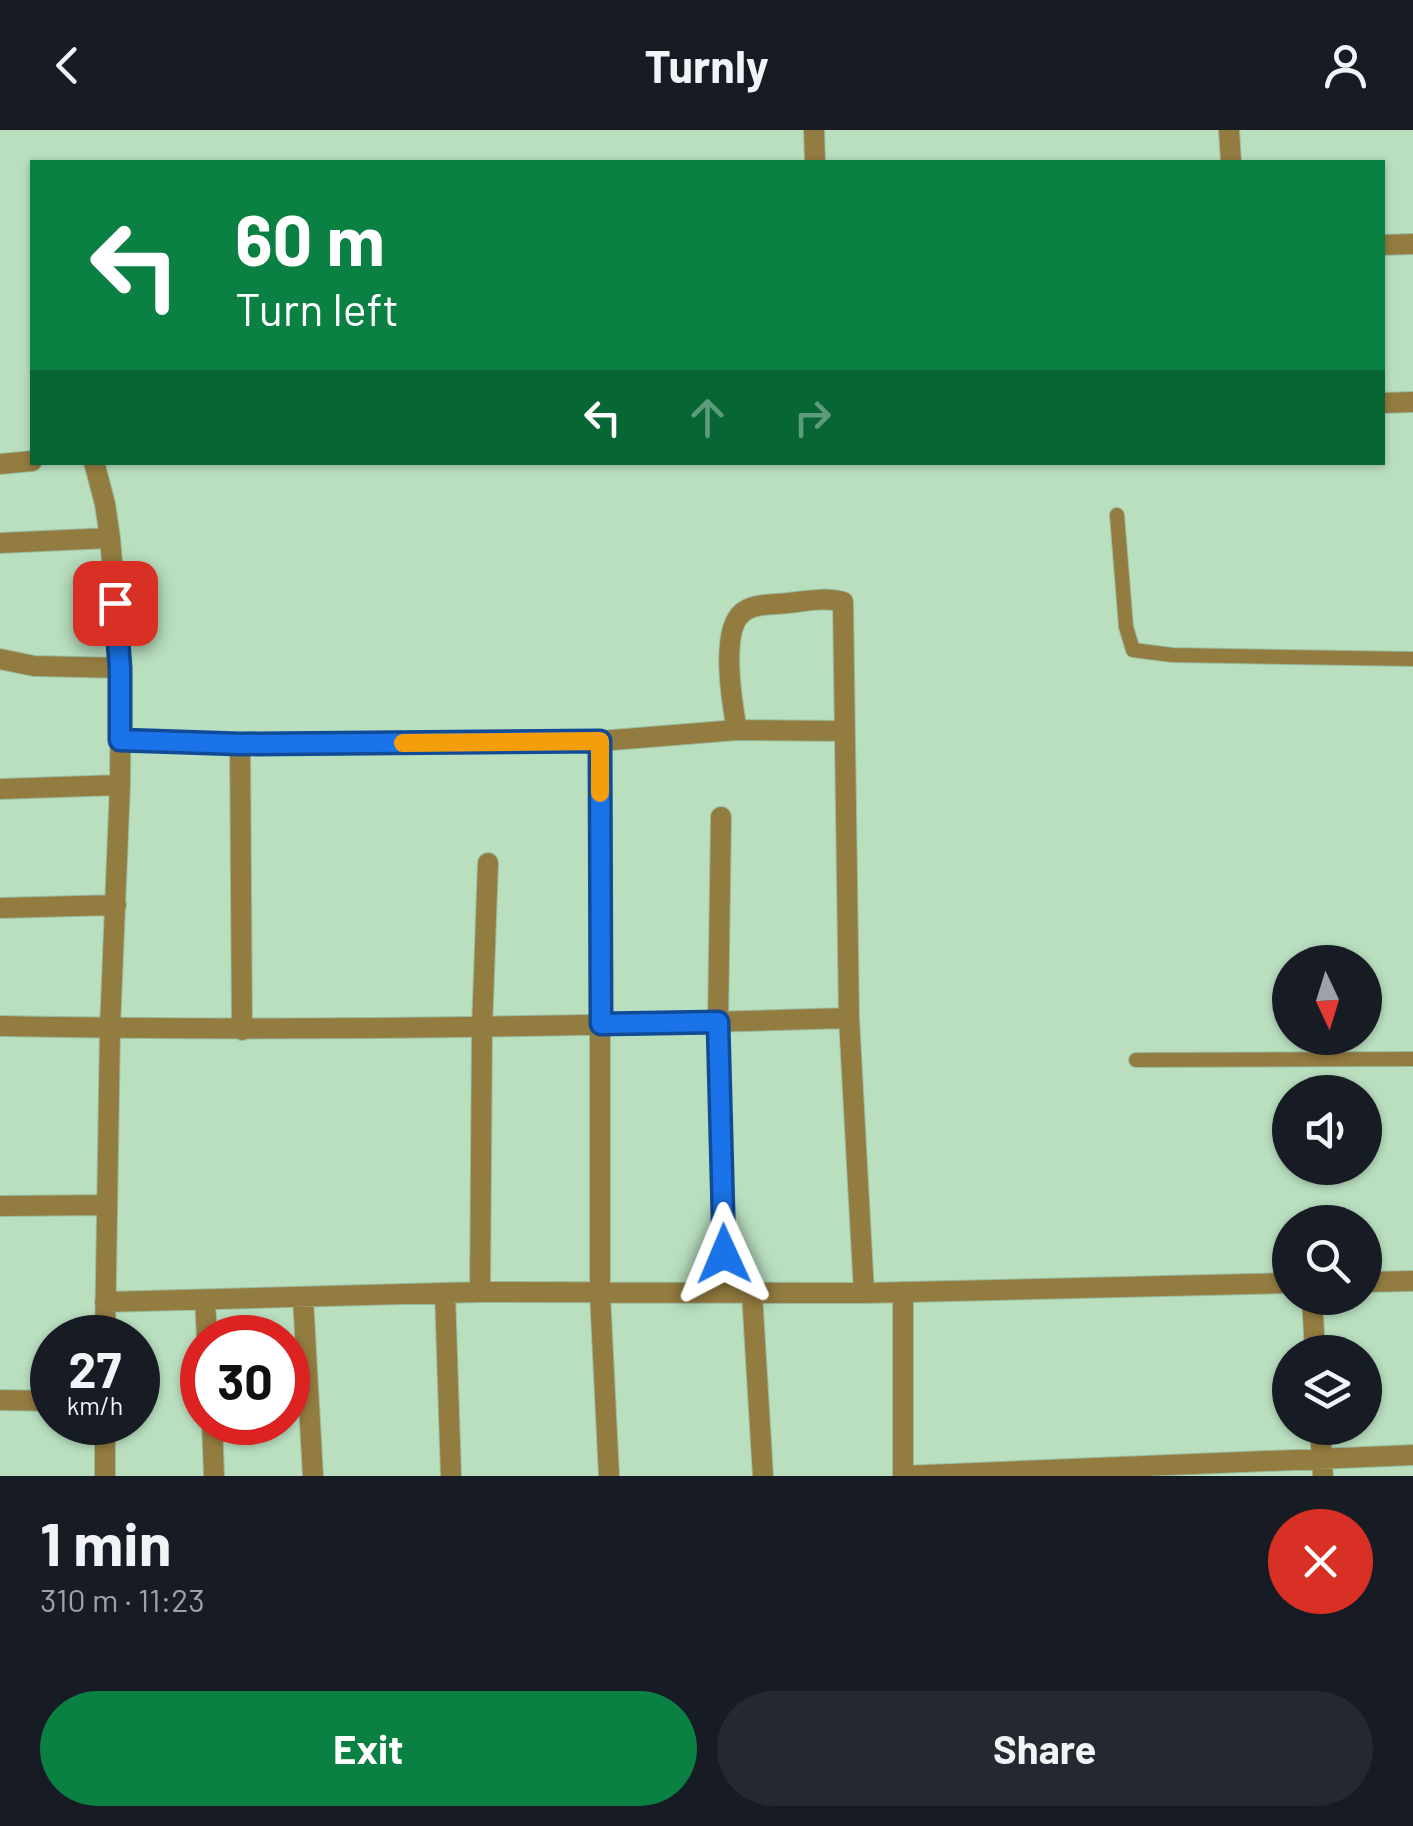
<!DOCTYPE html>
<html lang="en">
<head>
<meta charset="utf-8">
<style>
  body { margin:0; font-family:Barlow,sans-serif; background:#242831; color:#f1f3f6; height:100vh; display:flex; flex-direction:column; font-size:38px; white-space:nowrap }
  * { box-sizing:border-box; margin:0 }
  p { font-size:32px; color:#9ea1a6 }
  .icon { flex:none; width:55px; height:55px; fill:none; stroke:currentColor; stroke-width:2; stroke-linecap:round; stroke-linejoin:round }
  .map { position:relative; height:1346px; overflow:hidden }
  .details { display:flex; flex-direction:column; background:#171b24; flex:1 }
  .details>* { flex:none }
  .hud { position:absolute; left:30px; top:30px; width:1355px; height:305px; border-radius:0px; box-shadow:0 2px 8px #0004; background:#0b8043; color:#fff; overflow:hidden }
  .needle { width:65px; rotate:176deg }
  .controls { position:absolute; left:1272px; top:815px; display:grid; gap:20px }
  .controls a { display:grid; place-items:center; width:110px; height:110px; border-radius:50%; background:#171b24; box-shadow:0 2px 8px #0004; font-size:50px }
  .speed { position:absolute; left:30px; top:1185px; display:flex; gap:20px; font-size:50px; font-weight:700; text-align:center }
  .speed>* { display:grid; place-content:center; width:130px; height:130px; border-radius:50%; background:#171b24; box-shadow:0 2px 8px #0004; line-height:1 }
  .speed small { font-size:25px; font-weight:400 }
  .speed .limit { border:15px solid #d22; background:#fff; color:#111 }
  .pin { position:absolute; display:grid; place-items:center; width:85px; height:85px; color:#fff; margin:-42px; border-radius:20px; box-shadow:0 5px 15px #0006 }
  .me { position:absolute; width:110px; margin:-55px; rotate:359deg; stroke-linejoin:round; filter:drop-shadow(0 0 8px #0008) }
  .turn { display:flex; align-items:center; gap:35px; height:210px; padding:0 40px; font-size:45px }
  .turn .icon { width:130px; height:130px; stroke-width:2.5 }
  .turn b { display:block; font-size:70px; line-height:85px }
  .lanes { display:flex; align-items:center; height:95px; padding:0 40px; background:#0003; justify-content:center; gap:50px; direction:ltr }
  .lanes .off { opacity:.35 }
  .round { display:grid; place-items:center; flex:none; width:105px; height:105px; border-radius:52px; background:#242831 }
  .overview { display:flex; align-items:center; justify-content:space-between; height:170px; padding:0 40px }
  h1 { font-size:60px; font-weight:700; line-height:75px }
  .button { display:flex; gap:20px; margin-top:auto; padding:20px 40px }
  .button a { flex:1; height:115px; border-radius:60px; background:#0b8043; color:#fff; font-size:40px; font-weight:700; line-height:115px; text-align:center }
  .button a+a { background:#242831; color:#f1f3f6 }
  header { display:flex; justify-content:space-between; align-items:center; height:130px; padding:0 40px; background:#171b24; font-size:45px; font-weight:700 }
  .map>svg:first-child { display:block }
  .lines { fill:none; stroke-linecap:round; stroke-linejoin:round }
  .lane-casing { stroke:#9abb9f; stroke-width:16 }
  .street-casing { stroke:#9abb9f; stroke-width:22 }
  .lane { stroke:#937c40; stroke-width:14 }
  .street { stroke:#937c40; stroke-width:20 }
  .route-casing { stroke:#114b97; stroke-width:25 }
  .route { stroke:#1a73e8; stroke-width:18 }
  .slow { stroke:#f59e0b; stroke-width:18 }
</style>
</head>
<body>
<header><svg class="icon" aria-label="back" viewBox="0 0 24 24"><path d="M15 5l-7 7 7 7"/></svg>Turnly<svg class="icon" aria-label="person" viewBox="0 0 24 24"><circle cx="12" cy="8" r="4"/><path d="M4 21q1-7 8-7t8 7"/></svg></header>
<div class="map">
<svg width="1413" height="1346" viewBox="0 0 1413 1346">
  <rect width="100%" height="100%" fill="#b9dfbf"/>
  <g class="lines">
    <defs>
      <path id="lane" d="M1117,385l9,112 7,23 39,5 241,4
        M1136,930l277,-1"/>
      <path id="street" d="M814,0l1,32
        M1229,0l2,32
        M1382,115l31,-1
        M1382,273l31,-1
        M94,332l11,42 5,34 11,130 -1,117 -10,243 -5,310
        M0,334l32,-3
        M0,413l110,-5
        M0,529l34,7 87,2
        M737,600c-5,-26 -17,-99 5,-117 11,-10 31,-8 46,-10 19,-2 37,-6 55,-1l6,416 15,275
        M120,610l120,4 360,-3 137,-11 106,1
        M600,611v553l9,182
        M240,614l2,286
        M0,659l120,-4
        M721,687l-3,205 7,271
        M0,778l116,-3
        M0,896c283,6 566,1 849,-8
        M0,1076l107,-1
        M1365,1152l48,-1
        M480,1162l2,-263 6,-166
        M903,1162v184
        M445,1163l6,183
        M752,1163l11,183
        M303,1168l10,178
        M1312,1168l3,54
        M205,1170l2,38
        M105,1172l375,-10 384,1 426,-10
        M0,1270l52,1
        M212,1292l2,54
        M1320,1298l3,48
        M105,1346v-54
        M903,1346l510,-21"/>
    </defs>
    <use href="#lane" class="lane-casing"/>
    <use href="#street" class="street-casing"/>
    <use href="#lane" class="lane"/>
    <use href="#street" class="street"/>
  </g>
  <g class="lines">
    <defs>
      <path id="route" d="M115,473l5,65v72l120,4 360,-3 1,283 117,-2 6,232"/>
    </defs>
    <use href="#route" class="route-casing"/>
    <use href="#route" class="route"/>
    <path class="slow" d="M403,613l197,-2v52"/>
  </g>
</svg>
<div class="controls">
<a><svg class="needle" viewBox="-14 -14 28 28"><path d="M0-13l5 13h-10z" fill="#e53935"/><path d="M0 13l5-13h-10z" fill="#9ea1a6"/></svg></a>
<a><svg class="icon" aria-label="sound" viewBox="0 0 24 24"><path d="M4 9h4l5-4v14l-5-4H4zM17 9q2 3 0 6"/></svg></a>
<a><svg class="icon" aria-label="search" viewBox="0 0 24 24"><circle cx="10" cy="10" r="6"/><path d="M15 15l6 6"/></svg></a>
<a><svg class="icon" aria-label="layers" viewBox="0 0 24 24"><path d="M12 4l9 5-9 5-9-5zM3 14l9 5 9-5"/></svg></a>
</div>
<div class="speed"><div>27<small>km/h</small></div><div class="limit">30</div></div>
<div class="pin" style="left:115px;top:473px;background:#d93025"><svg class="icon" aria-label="arrive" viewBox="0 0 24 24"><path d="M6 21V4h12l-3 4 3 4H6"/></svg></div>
<svg class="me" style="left:724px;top:1124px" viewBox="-20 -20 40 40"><path d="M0-17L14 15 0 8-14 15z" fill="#1a73e8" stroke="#fff" stroke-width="4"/></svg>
<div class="hud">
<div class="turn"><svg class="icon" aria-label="left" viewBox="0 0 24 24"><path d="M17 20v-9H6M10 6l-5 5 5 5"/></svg><div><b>60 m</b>Turn left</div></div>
<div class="lanes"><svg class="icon" aria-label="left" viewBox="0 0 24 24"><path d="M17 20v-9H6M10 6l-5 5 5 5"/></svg><svg class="icon off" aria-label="ahead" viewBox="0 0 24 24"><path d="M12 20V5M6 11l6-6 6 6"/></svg><svg class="icon off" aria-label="right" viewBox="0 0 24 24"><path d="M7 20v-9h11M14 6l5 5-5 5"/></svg></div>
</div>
</div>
<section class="details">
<div class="overview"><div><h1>1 min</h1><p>310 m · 11:23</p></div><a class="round" style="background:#d93025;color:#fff"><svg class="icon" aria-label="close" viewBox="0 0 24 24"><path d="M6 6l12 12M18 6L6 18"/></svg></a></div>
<div class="button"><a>Exit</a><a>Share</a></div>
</section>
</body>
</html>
